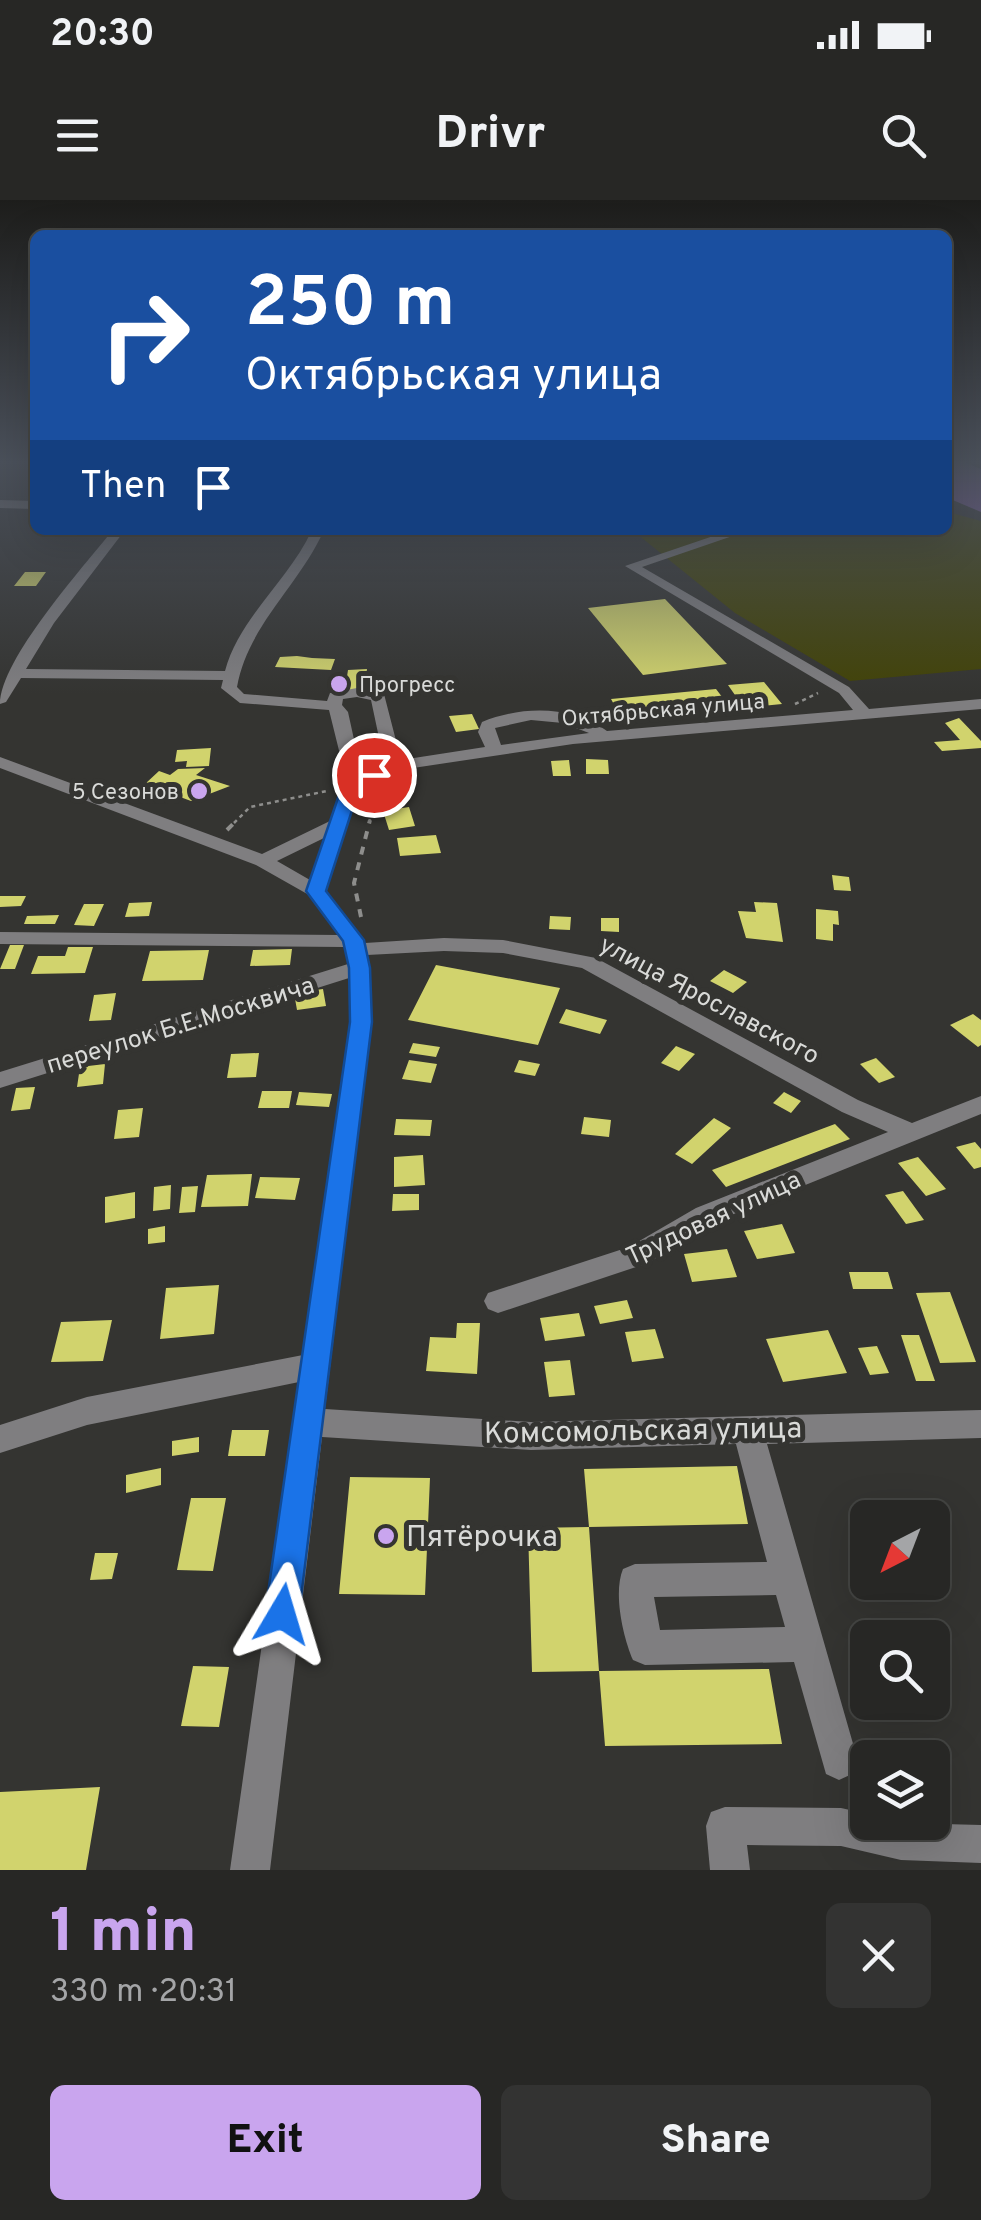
<!DOCTYPE html>
<html lang="en">
<head>
<meta charset="utf-8">
<style>
  body { margin:0; font-family:Overpass,sans-serif; background:#333332; color:#f1f3f6; height:100vh; display:flex; flex-direction:column; font-size:38px; white-space:nowrap }
  * { box-sizing:border-box; margin:0 }
  p { font-size:32px; color:#a4a5a7 }
  .icon { flex:none; width:55px; height:55px; fill:none; stroke:currentColor; stroke-width:2; stroke-linecap:round; stroke-linejoin:round }
  .map { position:relative; height:1670px; overflow:hidden }
  .details { display:flex; flex-direction:column; background:#272725; flex:1 }
  .details>* { flex:none }
  .top-card { position:absolute; left:30px; top:30px; width:922px; height:305px; border-radius:15px; box-shadow:0 10px 40px #0002,0 0 0 2px #434442; background:#1a4fa0; color:#fff; overflow:hidden }
  .needle { width:65px; rotate:222deg }
  .fabs { position:absolute; left:850px; top:1300px; display:grid; gap:20px }
  .fabs a { display:grid; place-items:center; width:100px; height:100px; border-radius:15px; background:#272725; box-shadow:0 10px 40px #0002,0 0 0 2px #434442; font-size:50px }
  .pin { position:absolute; display:grid; place-items:center; width:85px; height:85px; color:#fff; margin:-42px; border:5px solid #fff; border-radius:50%; box-shadow:0 2px 10px #0007 }
  .me { position:absolute; width:110px; margin:-55px; rotate:7deg; stroke-linejoin:round; filter:drop-shadow(0 0 8px #0008) }
  .turn { display:flex; align-items:center; gap:35px; height:210px; padding:0 50px; font-size:45px }
  .turn .icon { width:130px; height:130px; stroke-width:2.5 }
  .turn b { display:block; font-size:70px; line-height:85px }
  .then { display:flex; align-items:center; height:95px; padding:0 50px; background:#0003; gap:20px; font-size:38px }
  .round { display:grid; place-items:center; flex:none; width:105px; height:105px; border-radius:15px; background:#333332 }
  .overview { display:flex; align-items:center; justify-content:space-between; height:170px; padding:0 50px }
  h1 { font-size:60px; font-weight:800; line-height:75px; color:#c9a5ee }
  .button { display:flex; gap:20px; margin-top:auto; padding:20px 50px }
  .button a { flex:1; height:115px; border-radius:15px; background:#c9a5ee; color:#111; font-size:40px; font-weight:800; line-height:115px; text-align:center }
  .button a+a { background:#333332; color:#f1f3f6 }
  .status { display:flex; justify-content:space-between; align-items:center; height:70px; padding:0 50px; background:#272725; direction:ltr }
  .status svg { height:28px; fill:currentColor }
  header { display:flex; justify-content:space-between; align-items:center; height:130px; padding:0 50px; background:#272725; font-size:45px; font-weight:800 }
  .map>svg:first-child { display:block }
  .green { fill:#424308 }
  .water { fill:#875faf }
  .building { fill:#d1d36d }
  .lines { fill:none; stroke-linecap:round; stroke-linejoin:round }
  .path-far1 { stroke:#8e8e8c; stroke-width:2.5; stroke-dasharray:4 4; stroke-linecap:butt }
  .path { stroke:#8e8e8c; stroke-width:4; stroke-dasharray:8 8; stroke-linecap:butt }
  .minor { fill:#7f7e80; fill-rule:evenodd }
  .route { fill:#1a73e8; stroke:#114b97; stroke-width:2.5 }
  .poi-dot { fill:#c9a5ee; stroke:#343431; stroke-width:4 }
  .labels { text-anchor:middle; stroke-width:10; stroke-linejoin:round; paint-order:stroke }
  .far-poi-label { font-size:22px; fill:#d9dad8; stroke:#343431; text-anchor:start }
  .far-street-label { font-size:22px; fill:#d9dad8; stroke:#343431 }
  .street-label { font-size:25px; fill:#d9dad8; stroke:#343431 }
  .near-street-label { font-size:30px; fill:#d9dad8; stroke:#343431 }
  .near-poi-label { font-size:30px; fill:#d9dad8; stroke:#343431; text-anchor:start }
</style>
</head>
<body>
<div class="status"><b>20:30</b><svg viewBox="0 0 49 12"><path d="M0 12V9h3v3zM5 12V6h3v6zM10 12V3h3v9zM15 12V0h3v12zM26 1h20v11H26zM47 4h2v5h-2z"/></svg></div>
<header><svg class="icon" aria-label="menu" viewBox="0 0 24 24"><path d="M4 6h16M4 12h16M4 18h16"/></svg>Drivr<svg class="icon" aria-label="search" viewBox="0 0 24 24"><circle cx="10" cy="10" r="6"/><path d="M15 15l6 6"/></svg></header>
<div class="map">
<svg width="981" height="1670" viewBox="0 0 981 1670">
  <rect width="100%" height="100%" fill="#343431"/>
  <path class="green" d="M948,312l33,9v148l-131,12 -115,-68 -103,-83h316z"/>
  <path class="water" d="M948,261h14l19,8v43l-33,-14z"/>
  <path class="building" d="M25,372h21l-10,14h-22z
    M665,399l62,65 -84,11 -55,-67z
    M297,456l15,2 23,1 -4,11 -56,-3 5,-10z
    M367,469l-3,21h-19l3,-20z
    M764,482l18,22 -38,4 -16,-23z
    M716,489l10,13 -108,10 -7,-13z
    M472,514l7,15 -23,3 -7,-16z
    M959,518l22,23v7l-39,3 -8,-9 26,-2 -15,-17z
    M211,548l-2,18 -23,1 1,-6 -12,1 2,-12z
    M586,559l22,1 1,14h-23z
    M569,560l2,16h-18l-2,-15z
    M205,568l-9,7 34,11 -39,15 -46,-17 14,-13 11,4 8,-6z
    M409,607l6,19 -26,4 -6,-19z
    M436,635l5,18 -41,3 -3,-18z
    M832,675l17,2 2,14 -17,-1z
    M0,696h26l-5,10 -21,1z
    M152,702l-3,14 -24,1 4,-14z
    M754,702l23,1 6,39 -37,-4 -8,-27 18,1z
    M84,704h20l-10,22 -20,-1z
    M816,709l22,2 1,14 -6,-1v17l-17,-2z
    M59,715l-4,9h-31l3,-8z
    M550,716l21,1 -1,13 -21,-1z
    M601,718h18v14l-18,-1z
    M10,745h14l-9,24h-15z
    M68,747h25l-8,26 -54,1 7,-18h27z
    M292,749l-2,16 -40,1 3,-16z
    M209,750l-6,30 -61,1 8,-30z
    M436,765l124,23 -22,57 -130,-25z
    M724,770l23,12 -14,11 -23,-12z
    M323,789l3,17 -29,4 -3,-17z
    M116,793l-5,27 -22,1 5,-26z
    M566,809l41,11 -7,14 -41,-11z
    M973,814l8,6v25l-3,2 -28,-22z
    M413,843l27,4 -4,10 -27,-4z
    M676,846l19,8 -16,17 -18,-8z
    M259,853l-3,24 -29,1 4,-24z
    M876,858l19,19 -16,6 -19,-19z
    M409,860l28,4 -6,19 -29,-4z
    M519,860l21,4 -5,12 -21,-4z
    M105,864l-2,20 -26,3 3,-20z
    M35,887l-5,22 -19,2 5,-23z
    M262,891h30l-3,17h-31z
    M299,892l33,2 -3,13 -33,-2z
    M784,892l17,9 -10,12 -18,-10z
    M143,908l-4,29 -25,2 4,-29z
    M584,917l27,3 -2,17 -28,-3z
    M714,918l17,10 -39,36 -17,-10z
    M396,919l36,1 -2,16 -36,-1z
    M835,924l15,15 -124,48 -14,-17z
    M975,942l6,7v18l-7,2 -18,-22z
    M423,955l2,30 -31,2v-30z
    M918,957l28,32 -20,7 -28,-33z
    M252,974l-4,32 -47,1 6,-32z
    M260,977l40,1 -5,22 -40,-2z
    M171,985l-1,24 -17,2 1,-24z
    M198,986l-3,26 -16,1 3,-26z
    M903,991l21,29 -18,4 -21,-29z
    M135,992v26l-30,5v-26z
    M393,994h26v16l-27,1z
    M782,1024l13,29 -38,6 -13,-28z
    M165,1026v16l-17,2v-15z
    M727,1049l10,28 -45,5 -8,-28z
    M849,1072h39l5,17h-40z
    M219,1085l-5,49 -54,5 6,-51z
    M950,1092l26,70 -36,1 -24,-70z
    M627,1100l6,18 -33,6 -6,-18z
    M579,1113l6,23 -40,5 -5,-23z
    M112,1120l-9,41 -52,1 10,-40z
    M457,1123h23l-3,51 -51,-3 4,-34 26,1z
    M655,1129l9,29 -32,4 -7,-30z
    M828,1130l19,43 -64,9 -17,-43z
    M901,1135h18l16,46h-19z
    M877,1146l12,27 -19,2 -12,-27z
    M570,1160l5,35 -26,2 -5,-35z
    M232,1230h37l-4,26h-37z
    M199,1237v15l-27,4v-15z
    M737,1266l11,58 -159,3 10,144 -67,1 -4,-144 61,-1 -5,-58z
    M161,1268v17l-35,8v-18z
    M350,1277l80,1 -5,117 -86,-1z
    M191,1298h35l-13,73 -36,-1z
    M95,1353h23l-6,26 -22,1z
    M193,1466l36,1 -10,60 -38,-1z
    M769,1469l13,75 -177,2 -6,-75z
    M100,1587l-14,83h-86v-78z"/>
  <g class="lines">
    <path class="path-far1" d="M795,504l23,-11
      M615,520l3,-6 116,-11 5,6
      M374,603l8,-10
      M234,623l16,-16 77,-16
      M369,623l5,-18"/>
    <path class="path" d="M227,630l10,-10
      M361,717l-7,-34 16,-63"/>
    <path class="minor" d="M0,300l35,1v8l-35,-1z
      M113,330h12l-71,93 -28,46 199,2c14,-53 64,-91 87,-141h12c-25,56 -76,95 -87,157l7,7 83,7 3,-8 27,-5 27,6 17,66 84,-13 -7,-15 4,-10c39,-16 90,-17 125,9l246,-21 -14,-17 -214,-127 106,-36h19l-108,37 207,120 20,22 112,-10v10l-408,35 -160,24 -33,11 -24,18 -30,94 39,52 79,-5 59,2 93,18 262,142 54,23 69,-27v18l-267,108 -66,41 -150,50 -10,-4 -4,-8 4,-8 141,-46 67,-39 192,-76 -46,-20 -260,-144 -79,-15 -59,-2 -77,4 5,67 -47,387 206,13 450,-12v28l-214,6 91,317 -6,13 -13,6 -13,-6 -32,-112 -149,3 -12,-5c-10,-23 -20,-67 -10,-91l12,-5 132,-2 -31,-118 -205,6 -209,-13 -52,433h-40l69,-488 -212,43 -87,28v-28l87,-28 216,-42 47,-333 -1,-44 -349,110v-16l348,-108 -3,-17 -345,-3v-12l339,3 -30,-40 -53,-30 -256,-97v-11l262,97 68,-33 9,-26 9,-8 -19,-77 -89,-7 -19,-15 2,-8 -202,-2 -15,24 -6,2c0,-44 83,-137 113,-174zM357,497l14,3 14,66 -23,10 -14,-64 -6,-7 1,-6zM531,520l32,3 26,10 -88,12 -6,-17zM324,638l-14,42 -33,-19zM776,1395l9,32 -125,3 -6,-33z
      M725,1607l116,1 27,6v8l113,3v38l-80,-3 -60,-14 -94,-1 3,25h-40l-4,-44 5,-14z"/>
  </g>
  <linearGradient id="sky" x2="0" y2="1"><stop stop-color="#1d1d1b"/><stop offset="0.53" stop-color="#4a505a"/><stop offset="1" stop-color="#4a505a" stop-opacity="0"/></linearGradient>
  <rect width="981" height="494" fill="url(#sky)"/>
  <path class="route" d="M374,570l9,5 -27,23 -30,93 38,49 6,28 2,54 -73,592 -5,13 -12,5 -12,-5 -5,-13 85,-592 -1,-54 -6,-27 -37,-50 33,-96z"/>
  <g class="poi-dot">
    <circle cx="339" cy="484" r="10"/>
    <circle cx="199" cy="591" r="10"/>
    <circle cx="386" cy="1336" r="10"/>
  </g>
  <g class="labels">
    <g class="far-poi-label">
      <text x="359" y="492">Прогресс</text>
      <text x="179" y="599" text-anchor="end">5 Сезонов</text>
    </g>
    <g class="far-street-label">
      <text transform="translate(663 509) rotate(-5)" y="8">Октябрьская улица</text>
    </g>
    <g class="street-label">
      <text transform="translate(710 799) rotate(28)" y="9">улица Ярославского</text>
      <text transform="translate(180 824) rotate(-17)" y="9">переулок Б.Е.Москвича</text>
      <text transform="translate(713 1017) rotate(-25)" y="9">Трудовая улица</text>
    </g>
    <g class="near-street-label">
      <text transform="translate(643 1230) rotate(-1)" y="10">Комсомольская улица</text>
    </g>
    <g class="near-poi-label">
      <text x="406" y="1346">Пятёрочка</text>
    </g>
  </g>
</svg>
<div class="fabs">
<a><svg class="needle" viewBox="-14 -14 28 28"><path d="M0-13l5 13h-10z" fill="#e53935"/><path d="M0 13l5-13h-10z" fill="#a4a5a7"/></svg></a>
<a><svg class="icon" aria-label="search" viewBox="0 0 24 24"><circle cx="10" cy="10" r="6"/><path d="M15 15l6 6"/></svg></a>
<a><svg class="icon" aria-label="layers" viewBox="0 0 24 24"><path d="M12 4l9 5-9 5-9-5zM3 14l9 5 9-5"/></svg></a>
</div>
<div class="pin" style="left:374px;top:575px;background:#d93025"><svg class="icon" aria-label="arrive" viewBox="0 0 24 24"><path d="M6 21V4h12l-3 4 3 4H6"/></svg></div>
<svg class="me" style="left:282px;top:1414px" viewBox="-20 -20 40 40"><path d="M0-17L14 15 0 8-14 15z" fill="#1a73e8" stroke="#fff" stroke-width="4"/></svg>
<div class="top-card">
<div class="turn"><svg class="icon" aria-label="right" viewBox="0 0 24 24"><path d="M7 20v-9h11M14 6l5 5-5 5"/></svg><div><b>250 m</b>Октябрьская улица</div></div>
<div class="then">Then<svg class="icon" aria-label="arrive" viewBox="0 0 24 24"><path d="M6 21V4h12l-3 4 3 4H6"/></svg></div>
</div>
</div>
<section class="details">
<div class="overview"><div><h1>1 min</h1><p>330 m · 20:31</p></div><a class="round"><svg class="icon" aria-label="close" viewBox="0 0 24 24"><path d="M6 6l12 12M18 6L6 18"/></svg></a></div>
<div class="button"><a>Exit</a><a>Share</a></div>
</section>
</body>
</html>
